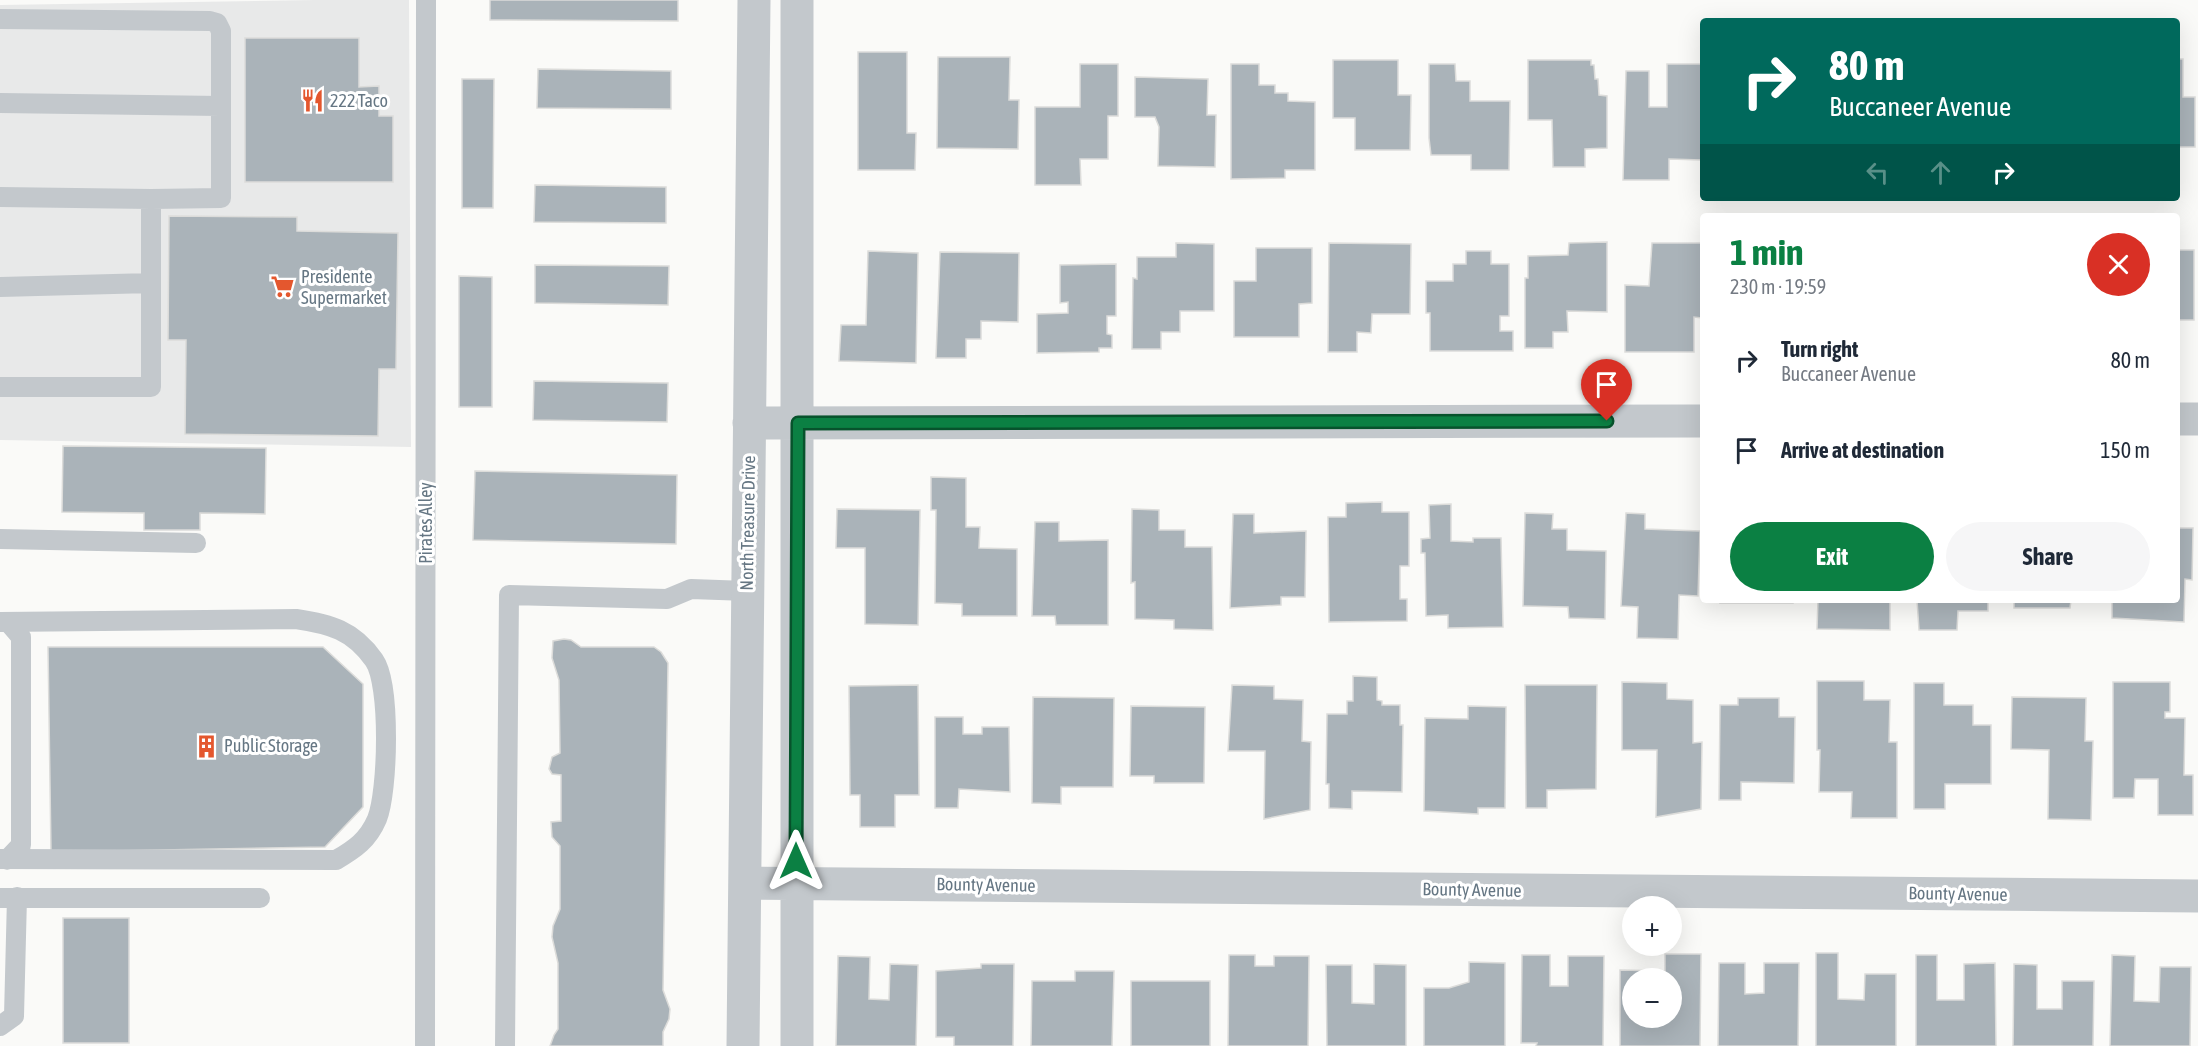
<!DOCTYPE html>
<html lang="en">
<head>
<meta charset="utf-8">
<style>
  body { margin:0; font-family:"Asap Condensed",sans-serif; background:#f6f6f7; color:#1f2937; height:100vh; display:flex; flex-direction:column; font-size:22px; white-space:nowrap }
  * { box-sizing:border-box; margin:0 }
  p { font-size:20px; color:#747a83 }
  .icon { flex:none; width:33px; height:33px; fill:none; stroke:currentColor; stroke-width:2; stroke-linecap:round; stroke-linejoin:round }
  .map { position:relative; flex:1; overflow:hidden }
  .drawer { position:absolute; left:1700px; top:213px; width:480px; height:390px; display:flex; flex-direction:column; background:#fff; border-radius:6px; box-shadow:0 6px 24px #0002 }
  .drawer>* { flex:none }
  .guide { position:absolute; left:1700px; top:18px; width:480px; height:183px; border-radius:6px; box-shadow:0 6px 24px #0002; background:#00695c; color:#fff; overflow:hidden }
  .controls { position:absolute; left:1622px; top:896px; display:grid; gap:12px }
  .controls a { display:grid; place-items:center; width:60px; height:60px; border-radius:50%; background:#fff; box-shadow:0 6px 24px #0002; font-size:30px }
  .pin { position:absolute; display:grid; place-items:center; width:51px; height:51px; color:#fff; margin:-62px -26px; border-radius:50% 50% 50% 0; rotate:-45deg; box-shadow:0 0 6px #0007 }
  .pin .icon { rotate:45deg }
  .me { position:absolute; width:66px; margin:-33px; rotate:0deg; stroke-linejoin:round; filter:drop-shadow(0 0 4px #0008) }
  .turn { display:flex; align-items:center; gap:21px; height:126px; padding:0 30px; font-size:27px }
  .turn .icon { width:78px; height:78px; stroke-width:2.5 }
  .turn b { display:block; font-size:42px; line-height:51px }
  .lanes { display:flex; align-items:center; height:57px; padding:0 30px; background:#0003; justify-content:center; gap:30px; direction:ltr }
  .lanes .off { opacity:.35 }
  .round { display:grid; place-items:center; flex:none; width:63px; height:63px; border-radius:32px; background:#f6f6f7 }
  .headline { display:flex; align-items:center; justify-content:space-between; height:102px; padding:0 30px }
  h1 { font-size:36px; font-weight:700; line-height:45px; color:#0b8043 }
  .action { display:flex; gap:12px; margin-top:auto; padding:12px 30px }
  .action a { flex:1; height:69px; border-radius:36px; background:#0b8043; color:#fff; font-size:24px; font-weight:700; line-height:69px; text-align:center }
  .action a+a { background:#f6f6f7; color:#1f2937 }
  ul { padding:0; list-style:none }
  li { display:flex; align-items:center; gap:18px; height:90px; padding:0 30px }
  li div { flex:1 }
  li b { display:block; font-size:22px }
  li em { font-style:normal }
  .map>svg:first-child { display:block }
  .built { fill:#e8e9e9 }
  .building { fill:#aab3b9; stroke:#dcdcda; stroke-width:1.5; fill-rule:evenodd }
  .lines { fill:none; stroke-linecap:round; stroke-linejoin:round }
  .service { stroke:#c3c8cc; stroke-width:20 }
  .minor { stroke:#c3c8cc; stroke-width:33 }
  .route-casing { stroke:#07532c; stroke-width:15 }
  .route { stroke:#0b8043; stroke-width:10 }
  .labels { text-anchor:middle; stroke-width:6; stroke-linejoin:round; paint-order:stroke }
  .poi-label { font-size:18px; fill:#657683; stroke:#fff; text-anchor:start }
  .street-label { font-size:18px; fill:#657683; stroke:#fff }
</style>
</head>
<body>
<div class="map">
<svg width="2198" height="1046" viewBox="0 0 2198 1046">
  <rect width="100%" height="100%" fill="#fafaf8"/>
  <path class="built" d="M315,0h94l2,447 -411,-7v-435z"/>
  <path class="building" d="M490,0h188v21l-188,-1z
    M245,38h114v49l20,-1v30h14v66h-148z
    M858,52h49v81h9l-1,37h-57z
    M938,57h72l-1,43h10l-1,49 -81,-1z
    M2176,59h7v38h12v50h-19z
    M1333,60h65v35h13l-1,55h-55v-32h-22z
    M1528,60h63v5h3l1,14h3l1,16 8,1v52l-22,1v18h-32l-1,-47h-24z
    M1080,64h38v52h-10v43h-28l1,26h-46v-78h45z
    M1231,64h28v21h16v8h13v8l27,1v68h-30v8l-54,1z
    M1429,64h26l1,17h14v20h40l-1,69h-38v-15h-40l-2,-17z
    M1667,64h35v96l-33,-1v21h-46l3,-109h23v36h18z
    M538,69l133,2v38l-134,-1z
    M1135,77l73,2 -1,36h9l-1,52 -57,-1 1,-39 -4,-10h-20z
    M462,79h32l-1,129h-31z
    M535,185l131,2v36l-132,-1z
    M169,216l128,1v14l101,2 -2,136h-17l-1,67 -193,-2 1,-94h-18z
    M1607,242v70l-40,-1 1,21h-15v16h-28v-70h3v-22l40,-1 1,-12z
    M1176,243l38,1v67h-34v21h-19v17h-29l1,-71 4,1v-22h39z
    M1329,243l82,1 -1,70h-38l-1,19 -14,-1v20h-29z
    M1652,243h50v75l-8,-1v35h-69v-67l24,1z
    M1256,248h56v55l-13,1v33h-65v-56h22z
    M2176,250h18v70h-18z
    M868,251l50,2 -2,110 -77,-2 2,-36h25z
    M1466,251h25v13h18v52h-9v15h13v20h-83v-38h-4v-32h27v-17h13z
    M940,252l79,1 -1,69 -37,-1v18h-15v19h-30z
    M1116,264v52h-9v18l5,1v13h-13v4l-62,1v-39l31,-1v-11l-8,1v-38z
    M535,265l134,1 -1,39 -133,-2z
    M459,276l33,1v130h-33z
    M534,381l134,2 -1,39 -134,-2z
    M63,446l203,2 -1,66 -65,-1v17h-56v-17l-82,-1z
    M475,471l202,4 -1,69 -203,-4z
    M931,477l35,1v49h14l-1,21 38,1v67h-55v-12l-27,-1 1,-93h-5z
    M1382,502v10h27v54h-9v33h7v22l-78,1 -1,-105h18v-14z
    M1451,504v37l22,1v-4h28l2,89 -55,1v-13l-22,1 -1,-63h-4v-14l9,-1 -1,-33z
    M837,509l83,1 -2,115 -53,-1v-76h-29z
    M1132,509l27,1v20h26v17h27l1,83 -39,-1v-9l-39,-1v-37l-4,1z
    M1525,513l28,1 -1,15h15v21l39,1 -1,68 -36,-1 -1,-11 -45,-1z
    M1626,513l19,1v15l55,2 -2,65 -19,-1 -1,44 -41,-1 1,-31 -17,-1z
    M1233,514h21v19l52,-2 -1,66h-24v8l-51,3z
    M1035,522h24v19l49,-1v85h-52l-1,-9h-23z
    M2176,528h17l-1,52 -7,-1 -1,43 -72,-4v-18h64z
    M1721,600h72v3h-73z
    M1818,600h72v30l-73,-1z
    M1917,600h71v11h-30l-1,19h-38z
    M2014,600h57l-1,8h-56z
    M564,639l7,1 10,7h73l7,5 7,11 -5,327 7,19 -1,10 -6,13v14h-113l4,-11 4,-6v-66l-6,-26 1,-11 7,-17v-63l-8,-9 -1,-15 10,-1v-46l-9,-1 -3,-5 3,-12 8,-4 -1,-73 -7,-22 1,-17z
    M48,647h275l40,37v123l-38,40 -274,5z
    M1353,676l24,1v23l5,1v4h18v20h3l-1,67 -50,-1v18l-23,-1v-24h-3l1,-70h20v-13h6z
    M1817,681h47v19h26l-1,42h8v76h-46l1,-26h-33l1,-42h-3z
    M1622,682l45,1v16l26,1v43l9,-1 -1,67 -45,8 1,-67h-35z
    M2113,682h57v30h-5v6h20l-1,57h9v40h-35v-36h-23l-1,19h-21z
    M1914,683h30v22h29v20h18v59h-46v25h-31z
    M918,685l1,110h-24v32h-35v-32h-10l-1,-109z
    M1232,685l42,1v13l29,1 -1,41 9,1 -1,68 -46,9 1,-68h-37z
    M1525,685h72l-1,104 -49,1v18h-21z
    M1033,697l81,1 -1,89h-52v17l-29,-1z
    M2012,697l74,1 -1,43h8l-2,79 -43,-1 1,-69 -38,-1z
    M1738,698h41v19h16l-1,66 -53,-1v18h-22l1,-95h18z
    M1131,706l74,1 -1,76h-50v-7h-24z
    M1468,706l38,1 -1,101h-27v6l-54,-3 1,-93 43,1z
    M935,717h28v17h19v-7h27l1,65 -51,-3 -1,19h-23z
    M63,918h66v125h-66z
    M1816,953h22v46l26,1 1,-26h31v72h-80z
    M1665,954h36l-1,92h-80v-76l45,1zM1632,978h39v39h-39z
    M1229,955h26v11h19v-10h35l-1,90h-80z
    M1522,955h28v31h18v-30h36l-1,90h-67l1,-3h-16z
    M1916,955h21v45h27v-36l31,-1 1,83h-80z
    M2112,955l23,1 -1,45 25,1 1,-35h31l-1,79h-80z
    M838,956l32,1 -1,42 20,1 1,-36 28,1 -2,81h-80z
    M1469,962l36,1v83h-81v-58h25l20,-6z
    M1719,963h26v31l19,-1v-30h35l-1,83h-80z
    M981,964h33l-1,82h-59v-9h-18v-66l45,-3z
    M1374,964l32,1v81h-79l-1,-81h26v38l22,1z
    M2014,964l23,1v44h25v-28h32l-1,65h-80z
    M1075,971h39l-2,75h-81l1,-65h43z
    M1131,981h79v65h-79z"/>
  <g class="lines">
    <path class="service" d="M0,19l210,2 7,2 4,8v167l-70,1v188h-151
      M0,103l220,3
      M0,197l151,2
      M0,287l151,-4
      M0,539l196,4
      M0,622l296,-3c34,5 57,11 78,41 17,24 14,132 3,159 -9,21 -22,30 -41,41l-336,-1
      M7,860l14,-15v-208l-12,-14
      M0,898h260
      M0,1026l14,-10 3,-119
      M425,1046l1,-1046
      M505,1046l4,-451 158,4 24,-10 56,2"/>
    <path class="minor" d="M2176,419h22
      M749,423l953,-2
      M745,883l1453,13
      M743,1046l11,-1046
      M797,1046v-1046"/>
  </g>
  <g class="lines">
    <defs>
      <path id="route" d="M796,861l2,-438 809,-2"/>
    </defs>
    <use href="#route" class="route-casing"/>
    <use href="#route" class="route"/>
  </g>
  <defs>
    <symbol id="restaurant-bare" viewBox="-9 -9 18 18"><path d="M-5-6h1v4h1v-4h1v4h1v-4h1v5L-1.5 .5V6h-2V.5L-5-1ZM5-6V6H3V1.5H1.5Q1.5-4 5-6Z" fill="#e4572e" stroke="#fff" stroke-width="2.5" paint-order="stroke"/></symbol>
    <symbol id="supermarket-bare" viewBox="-9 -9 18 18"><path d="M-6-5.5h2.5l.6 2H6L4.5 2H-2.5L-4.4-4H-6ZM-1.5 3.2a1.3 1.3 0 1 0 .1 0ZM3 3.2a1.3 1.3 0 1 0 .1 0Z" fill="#e4572e" stroke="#fff" stroke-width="2.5" paint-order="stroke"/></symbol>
    <symbol id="building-bare" viewBox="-9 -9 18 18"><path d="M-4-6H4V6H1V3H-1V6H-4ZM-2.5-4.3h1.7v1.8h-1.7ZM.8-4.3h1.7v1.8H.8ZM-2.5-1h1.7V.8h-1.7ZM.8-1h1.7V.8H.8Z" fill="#e4572e" stroke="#fff" stroke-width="2.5" paint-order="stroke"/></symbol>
  </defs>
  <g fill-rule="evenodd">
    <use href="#restaurant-bare" x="296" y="84" width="33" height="33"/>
    <use href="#supermarket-bare" x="266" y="270" width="33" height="33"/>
    <use href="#building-bare" x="190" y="730" width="33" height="33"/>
  </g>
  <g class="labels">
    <g class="poi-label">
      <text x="330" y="107">222 Taco</text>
      <text x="301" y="283">Presidente<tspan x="301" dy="21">Supermarket</tspan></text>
      <text x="224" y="752">Public Storage</text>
    </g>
    <g class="street-label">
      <text transform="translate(426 523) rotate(-90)" y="6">Pirates Alley</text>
      <text transform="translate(748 523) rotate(-89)" y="6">North Treasure Drive</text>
      <text transform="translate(986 885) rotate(1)" y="6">Bounty Avenue</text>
      <text transform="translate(1472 890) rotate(1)" y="6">Bounty Avenue</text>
      <text transform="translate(1958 894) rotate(1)" y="6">Bounty Avenue</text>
    </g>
  </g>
</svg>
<div class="controls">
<a>+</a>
<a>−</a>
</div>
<div class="pin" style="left:1607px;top:421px;background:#d93025"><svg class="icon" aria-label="arrive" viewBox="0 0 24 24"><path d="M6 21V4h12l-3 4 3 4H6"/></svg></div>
<svg class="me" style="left:796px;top:861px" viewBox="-20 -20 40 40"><path d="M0-17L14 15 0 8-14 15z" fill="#0b8043" stroke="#fff" stroke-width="4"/></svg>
<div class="guide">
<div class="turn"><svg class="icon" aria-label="right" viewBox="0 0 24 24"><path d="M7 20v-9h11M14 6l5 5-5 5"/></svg><div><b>80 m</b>Buccaneer Avenue</div></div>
<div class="lanes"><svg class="icon off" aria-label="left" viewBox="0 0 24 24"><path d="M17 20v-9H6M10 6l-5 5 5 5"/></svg><svg class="icon off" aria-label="ahead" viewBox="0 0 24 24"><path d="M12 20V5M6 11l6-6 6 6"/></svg><svg class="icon" aria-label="right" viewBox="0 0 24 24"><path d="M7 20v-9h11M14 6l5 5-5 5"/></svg></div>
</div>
<section class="drawer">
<div class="headline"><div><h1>1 min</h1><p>230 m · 19:59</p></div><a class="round" style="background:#d93025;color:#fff"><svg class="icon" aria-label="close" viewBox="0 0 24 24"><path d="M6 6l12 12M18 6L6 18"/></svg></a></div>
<ul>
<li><svg class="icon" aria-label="right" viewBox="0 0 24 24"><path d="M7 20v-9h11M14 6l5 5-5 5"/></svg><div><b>Turn right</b><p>Buccaneer Avenue</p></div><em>80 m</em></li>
<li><svg class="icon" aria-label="arrive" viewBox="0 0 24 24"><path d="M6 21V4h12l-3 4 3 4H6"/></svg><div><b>Arrive at destination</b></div><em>150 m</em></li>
</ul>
<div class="action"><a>Exit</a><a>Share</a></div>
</section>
</div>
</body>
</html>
